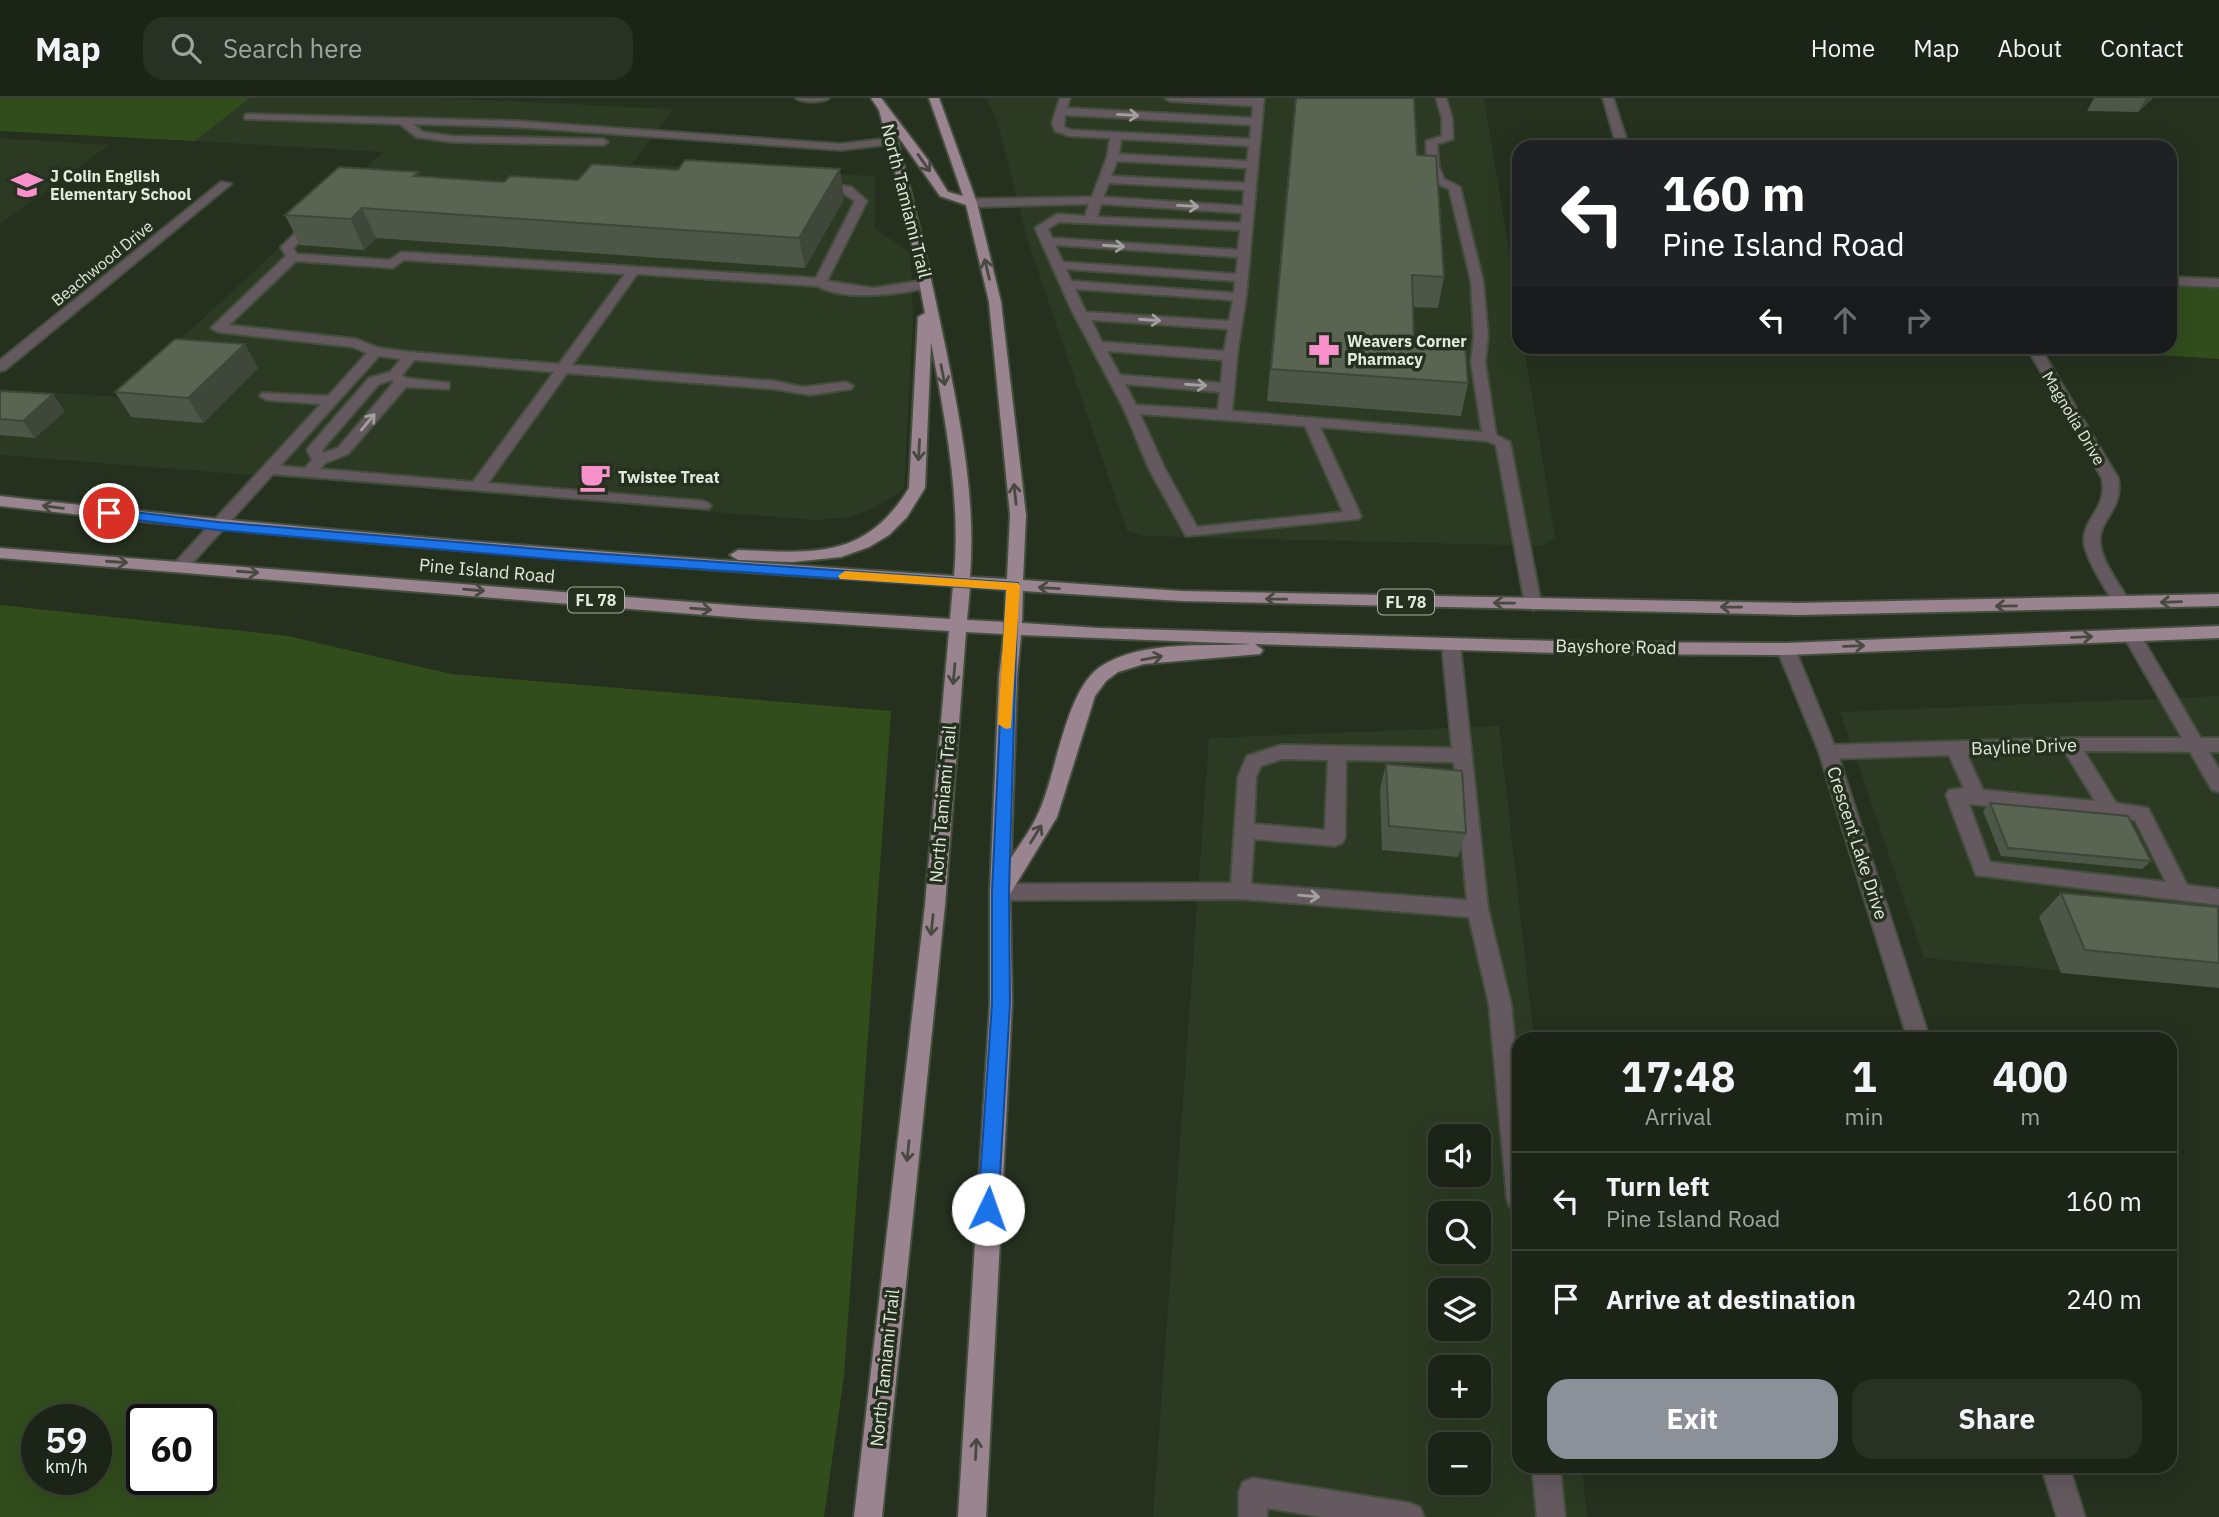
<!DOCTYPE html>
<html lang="en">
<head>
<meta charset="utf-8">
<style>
  body { margin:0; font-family:"IBM Plex Sans",sans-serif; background:#293024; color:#f1f3f6; height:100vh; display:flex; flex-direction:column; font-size:26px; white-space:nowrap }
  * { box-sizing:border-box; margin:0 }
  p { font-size:23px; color:#a0a4a1 }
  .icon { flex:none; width:38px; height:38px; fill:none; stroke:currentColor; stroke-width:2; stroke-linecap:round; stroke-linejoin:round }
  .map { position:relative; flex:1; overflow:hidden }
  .sheet { position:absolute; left:1512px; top:934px; width:665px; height:441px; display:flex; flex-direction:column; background:#1c2417; border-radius:21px; box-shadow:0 7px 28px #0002,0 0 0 2px #3a4136 }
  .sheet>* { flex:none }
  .hud { position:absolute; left:1512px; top:42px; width:665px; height:214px; border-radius:21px; box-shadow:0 7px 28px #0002,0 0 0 2px #3a4136; background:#202124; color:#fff; overflow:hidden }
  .buttons { position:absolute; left:1428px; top:1026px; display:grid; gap:14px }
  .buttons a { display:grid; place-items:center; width:63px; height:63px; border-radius:14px; background:#1c2417; box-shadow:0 7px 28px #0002,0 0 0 2px #3a4136; font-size:35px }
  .speed { position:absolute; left:21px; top:1306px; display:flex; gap:14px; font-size:35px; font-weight:700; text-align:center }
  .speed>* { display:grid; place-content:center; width:91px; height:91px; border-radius:50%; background:#1c2417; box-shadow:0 7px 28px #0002,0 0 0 2px #3a4136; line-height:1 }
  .speed small { font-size:18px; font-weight:400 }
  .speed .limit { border:4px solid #111; border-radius:10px; background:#fff; color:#111 }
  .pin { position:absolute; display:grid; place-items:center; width:60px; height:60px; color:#fff; margin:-30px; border:4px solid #fff; border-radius:50%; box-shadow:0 2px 7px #0007 }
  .me { position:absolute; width:77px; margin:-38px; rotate:3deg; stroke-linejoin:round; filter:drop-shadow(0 0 5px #0008) }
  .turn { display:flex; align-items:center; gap:24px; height:147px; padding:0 35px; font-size:32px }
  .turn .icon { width:91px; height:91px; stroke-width:2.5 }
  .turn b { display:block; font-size:49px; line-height:60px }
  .lanes { display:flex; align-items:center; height:66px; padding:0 35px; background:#0003; justify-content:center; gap:35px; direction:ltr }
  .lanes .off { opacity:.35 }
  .eta { display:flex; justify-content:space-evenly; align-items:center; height:119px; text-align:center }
  .eta b { font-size:42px; font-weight:800; line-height:49px }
  .primary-button { display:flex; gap:14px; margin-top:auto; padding:14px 35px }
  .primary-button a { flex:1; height:80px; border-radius:21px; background:#8c9099; color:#fff; font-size:28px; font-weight:800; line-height:80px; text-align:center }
  .primary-button a+a { background:#293024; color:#f1f3f6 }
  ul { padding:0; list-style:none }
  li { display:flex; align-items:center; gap:21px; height:98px; padding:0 35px; border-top:2px solid #3a4136 }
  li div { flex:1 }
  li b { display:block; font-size:26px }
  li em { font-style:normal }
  header { display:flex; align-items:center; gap:42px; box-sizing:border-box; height:98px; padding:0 35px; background:#1c2417; border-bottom:2px solid #3a4136 }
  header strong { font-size:33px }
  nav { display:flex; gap:38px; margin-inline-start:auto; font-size:24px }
  .search { width:490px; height:63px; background:#293024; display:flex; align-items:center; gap:18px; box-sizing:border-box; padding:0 24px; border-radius:21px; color:#a0a4a1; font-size:26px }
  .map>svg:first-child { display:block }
  .built { fill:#2c3a23; fill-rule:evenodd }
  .green { fill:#314d1c; fill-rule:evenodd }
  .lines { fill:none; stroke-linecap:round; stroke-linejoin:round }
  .service-casing { stroke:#434e3d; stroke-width:4 }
  .minor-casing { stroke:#434e3d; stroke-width:4 }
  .primary-casing { stroke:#434e3d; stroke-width:4 }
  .service { fill:#63595e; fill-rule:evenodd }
  .minor { fill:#63595e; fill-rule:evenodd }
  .primary { fill:#99848f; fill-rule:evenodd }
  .wall { fill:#4d5747 }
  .shaded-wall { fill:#3e4739 }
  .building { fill:#596552; stroke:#3e4739; stroke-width:2 }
  .oneway { stroke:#a2a19e }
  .oneway2 { stroke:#484941 }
  .route { fill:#1a73e8; stroke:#114b97; stroke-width:2 }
  .slow { fill:#f59e0b }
  .labels { text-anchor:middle; stroke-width:7; stroke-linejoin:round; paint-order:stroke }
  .far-poi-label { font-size:16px; font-weight:bold; fill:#e2e9dd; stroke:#25301f; text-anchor:start }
  .far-street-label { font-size:16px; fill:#e2e9dd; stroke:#25301f }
  .shield { fill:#25301f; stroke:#a9b2a4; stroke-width:2 }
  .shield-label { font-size:16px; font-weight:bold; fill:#e2e9dd }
  .street-label { font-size:18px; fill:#e2e9dd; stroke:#25301f }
</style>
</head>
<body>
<header>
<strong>Map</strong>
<div class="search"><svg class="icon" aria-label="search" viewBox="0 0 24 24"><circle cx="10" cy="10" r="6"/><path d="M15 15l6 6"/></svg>Search here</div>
<nav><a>Home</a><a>Map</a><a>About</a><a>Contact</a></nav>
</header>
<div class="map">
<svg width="2219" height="1419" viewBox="0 0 2219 1419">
  <rect width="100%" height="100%" fill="#25301f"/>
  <path class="built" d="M250,0h193l230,11 -41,55 243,12v53l34,22 2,8 2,59 -9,169 -5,6 -25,15 -27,10 -34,2 -813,-65v-66l118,8 265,-245 -188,-11z
    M986,0h498l35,215v33l5,1 31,190 -13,9 -399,-10 -16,-5 -99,-289 -30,-119z
    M0,40l109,7 -109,79z
    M2219,598v289l-295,-27 -84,-246z
    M1499,628l35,313 -15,1v426l63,1 5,50h-434l56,-779zM1440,1038h39v38h-39zM1440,1115h39v38h-39zM1440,1192h39v38h-39zM1440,1269h39v38h-39zM1440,1346h39v38h-39z"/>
  <path class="green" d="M0,0h250l-55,43 -195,-10z
    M2170,186l49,3v72l-179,-12 130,-1z
    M0,507l288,31 163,38 440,37 -47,665 -20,141h-824zM37,1321h59v60h-59zM142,1321h59v60h-59z"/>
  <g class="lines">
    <defs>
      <path id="service" d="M1060,0h10l-3,10 185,10 1,-12 -83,-5 -5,-3h99l-18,199 -8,51 -6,63 250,21 -11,-70 3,-26 -3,-55 -22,-92 -14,-6 -8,-16 -1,-26 16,-5v-18l-6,-20h10l6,20 1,21 -16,5 2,23 5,12 16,8 23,94 5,55 -3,26 11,73 14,7 31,162 -2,4 -6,2 -8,-6 -29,-159 -9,-4 -167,-14 41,89 -2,3 -173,17 -37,-67 -25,-60 -52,-98 -37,-83 22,-14 28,2 4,-12 -118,3 -6,-4 6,-4 121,-2 15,-40 3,-19 -41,-2 -14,-5 -3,-8zM1065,17l186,10 -1,14 -179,-9 -7,-3zM1121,41l128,7 -2,15 -128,-7zM1117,63l130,7 -2,15 -134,-7zM1109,85l135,7 -1,16 -140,-9zM1101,106l141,9 -1,10 -144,-6zM1059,124l181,8 -2,20 -186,-12 -4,-9zM1055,147l183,12 -2,17 -173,-12zM1066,171l169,12 -1,12 -163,-12zM1075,191l158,11 -4,21 -143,-9zM1091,222l137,9 -4,22 -122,-9zM1107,253l116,9 -2,23 -101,-8zM1125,286l95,8 -2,18 -82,-5zM1140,316l165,12 38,86 -146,15 -32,-58z
        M249,16l267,7 325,23 50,-6 5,3 -5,3 -50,6 -325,-23 -103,-3 10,8 28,4 152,3 5,3 -5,3 -152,-3 -35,-5 -16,-13 -155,-5v-4z
        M816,84l35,5 16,14 -40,80 46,7 53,-8 5,1v6c-31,7 -85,15 -114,-1l-180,-12 -65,91 203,16 27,6 44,-5 7,4 -2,3 -41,6 -36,-6 -207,-16 -79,110 215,18 5,2 3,3 -3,3 -435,-35 -87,96 -6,1 -8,-5 149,-162 -54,-4 -7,-4 2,-3 66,3 39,-43 -14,-6 -135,-15 -7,-4 75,-72 -5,-9 31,-30 10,3 -29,28 4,6 93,6 11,-8 415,26 39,-77 -16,-11 -27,-3 -2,-2zM404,162l221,14 -66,90 -149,-12 -31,-4 -23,-9 -127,-14 67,-64 97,7zM379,258l22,3 -11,13 -21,6 -60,69 -2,3 5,10 -7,8 -25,-2zM414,262l140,12 -81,110 -153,-13 5,-6 23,-9 58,-67 43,2v-6l-43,-5 -4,-3zM392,282l2,2 -56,66 -15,5 -1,-3 57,-66z
        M1451,541l9,6 28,264 23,95 8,79v128l-9,-4 -3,-8 -18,-195 -20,-87 -228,-18 -241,1 -7,-2 -3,-6 3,-6 7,-2 231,-1 7,-106 9,-21 34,-11 171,3 -10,-103zM1282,661l46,1 -3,70 -71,-6 2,-47 5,-11zM1346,662l108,2 13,138 -216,-16 3,-45 81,7 7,-3 3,-5z
        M2070,640h149v14l-135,-1 32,52 32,5 39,77 32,4v16l-243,-30 -30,-80 3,-5 15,-2 -15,-33 -121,4 -7,-2 -2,-5 2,-5 7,-2zM2065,654l30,49 -112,-11 -16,-35zM1969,706l166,16 31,62 -176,-20z
        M1532,1368h28l5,51h-28z
        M1253,1380l157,25 10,4 4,10h-102l-55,-9v9h-28v-25l4,-10z"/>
      <path id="minor" d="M796,0h33c-7,5 -26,5 -33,0z
        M1603,0h10l16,49h-12z
        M221,84l10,2 -226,186 -5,1v-11z
        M2170,179l49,2v8l-49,-2z
        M2026,248h13l79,132c6,31 -18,40 -18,62 0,21 21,46 31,64l-2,4h-12c-9,-15 -34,-52 -33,-69 1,-23 24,-31 18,-61z
        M2132,531l6,2 81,138v23l-7,-2 -89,-155z
        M1786,545l9,6 42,103 93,288h-22l-89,-288 -42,-103z
        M2041,1368h28l16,51h-28z"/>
      <path id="primary" d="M871,0h10l47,62 20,32 15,4 -34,-98h10l38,105 24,99 25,213 -3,65 158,11 618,12 420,-9v12l-420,9 -618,-14 -158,-10 -1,32 77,5 492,14 195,1 433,-17v12l-433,17 -195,-1 -336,-10 8,6 -3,4 -116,10 -26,8 -12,9 -11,15 -38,121 -47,77 2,109 -26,514h-28l32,-514v-111l9,-216 5,-42 -38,-2 -21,273 -63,612h-28l71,-612 24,-274 -207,-13 -742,-60v-10l742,58 208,13 3,-33c-318,-21 -636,-44 -953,-80v-10c317,36 635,59 954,80 7,-79 -9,-156 -23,-234l-6,146 -18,29 -18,18 -20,12 -28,10 -49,5 -54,-2 -8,-5 8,-5c75,3 127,10 171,-62l9,-171 7,-4 -18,-95 -28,-108zM895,34l45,64 26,9 23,97 21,213 -3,64 -37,-2c6,-77 -9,-152 -24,-227 -15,-73 -31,-146 -51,-218zM970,489l36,3 -1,32 -38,-2zM1021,537l230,9c-47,3 -106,-4 -148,21 -39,23 -46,112 -66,151 -7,15 -17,28 -26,42l6,-182z"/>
    </defs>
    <use href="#service" class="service-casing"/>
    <use href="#minor" class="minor-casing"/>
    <use href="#primary" class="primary-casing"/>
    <use href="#service" class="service"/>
    <use href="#minor" class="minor"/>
    <use href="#primary" class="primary"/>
  </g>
  <path class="wall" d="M1295,0l122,57 27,122 -6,31 -25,-1 1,35 54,41 -7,33 -194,-15z
    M2094,0h59l-15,14 -51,-1z
    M421,79l83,5 340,17 -39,69 -429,-30 -12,12 -64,-5 -15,-30z
    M258,270l-55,55 -72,-6 -16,-25z
    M0,293l65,20 -30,27 -35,-3z
    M1386,666l80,69 -8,24 -76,-7 -2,-61z
    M1990,705l161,58 -9,8 -141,-13 -18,-45z
    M2061,795l158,15v80l-158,-15 -22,-56z"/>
  <path class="shaded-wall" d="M2146,0h7l-15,14z
    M840,71l4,30 -39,69 -6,-30z
    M362,110l14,30 -12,12 -13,-31z
    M245,246l13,24 -55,55 -15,-25z
    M53,296l12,17 -30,27 -12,-17z"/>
  <path class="building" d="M1296,0h118l3,57 19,1 8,121 -32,-2 2,67 51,3 3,38 -197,-14z
    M685,62l155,9 -41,69 -437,-30 -11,11 -66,-4 54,-48 80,5 -5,4 90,6 6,-6 68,4 14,-16 86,6z
    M175,241l70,5 -57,54 -73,-6z
    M0,293l53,3 -30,27 -23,-2z
    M1386,666l76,7 4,62 -77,-7z
    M1990,705l138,13 23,45 -143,-13z
    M2061,795l157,14 1,56 -134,-13z"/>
  <defs><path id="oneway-shaft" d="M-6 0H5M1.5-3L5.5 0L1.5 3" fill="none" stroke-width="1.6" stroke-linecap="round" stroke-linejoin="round" transform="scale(1.75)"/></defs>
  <g class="oneway">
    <use href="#oneway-shaft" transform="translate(1128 17) rotate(3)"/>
    <use href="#oneway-shaft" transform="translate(1188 108) rotate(3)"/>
    <use href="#oneway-shaft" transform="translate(1114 148) rotate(4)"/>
    <use href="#oneway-shaft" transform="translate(1150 222) rotate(4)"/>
    <use href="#oneway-shaft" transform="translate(1196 287) rotate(4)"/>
    <use href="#oneway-shaft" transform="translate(368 324) rotate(-50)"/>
    <use href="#oneway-shaft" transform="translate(1309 798) rotate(5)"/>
  </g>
  <g class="oneway2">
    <use href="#oneway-shaft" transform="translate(924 65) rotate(55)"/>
    <use href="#oneway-shaft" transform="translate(987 171) rotate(-103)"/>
    <use href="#oneway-shaft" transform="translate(943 277) rotate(79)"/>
    <use href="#oneway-shaft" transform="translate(919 352) rotate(93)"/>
    <use href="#oneway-shaft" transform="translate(1015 396) rotate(-96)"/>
    <use href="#oneway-shaft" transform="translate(53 409) rotate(-173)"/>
    <use href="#oneway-shaft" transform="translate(117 464) rotate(4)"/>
    <use href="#oneway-shaft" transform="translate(248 474) rotate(4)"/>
    <use href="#oneway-shaft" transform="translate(1049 490) rotate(-177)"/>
    <use href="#oneway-shaft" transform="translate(474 492) rotate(5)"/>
    <use href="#oneway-shaft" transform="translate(1276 501) rotate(-179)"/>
    <use href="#oneway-shaft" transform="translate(2171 504) rotate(178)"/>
    <use href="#oneway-shaft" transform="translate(1504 505) rotate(-179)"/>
    <use href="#oneway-shaft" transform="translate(2006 508) rotate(179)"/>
    <use href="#oneway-shaft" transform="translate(1731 509) rotate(-179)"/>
    <use href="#oneway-shaft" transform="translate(701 511) rotate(5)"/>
    <use href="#oneway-shaft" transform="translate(2082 539) rotate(-2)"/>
    <use href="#oneway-shaft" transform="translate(1854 548) rotate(-2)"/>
    <use href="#oneway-shaft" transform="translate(1152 560) rotate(-10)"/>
    <use href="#oneway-shaft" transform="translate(954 576) rotate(95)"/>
    <use href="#oneway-shaft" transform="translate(1036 736) rotate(-58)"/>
    <use href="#oneway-shaft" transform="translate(932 827) rotate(96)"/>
    <use href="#oneway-shaft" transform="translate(908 1053) rotate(96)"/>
    <use href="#oneway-shaft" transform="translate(976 1351) rotate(-87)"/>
  </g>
  <path class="route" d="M109,411l109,13 345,29 455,32 -9,309 1,111 -12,206 -3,7 -7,3 -7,-3 -3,-7 14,-206v-111l14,-302 -443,-30 -345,-30 -114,-14v-6z"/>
  <path class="slow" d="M845,473l173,12 2,3 -9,142 -5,1 -8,-5 8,-134 -166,-11 -2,-3z"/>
  <defs>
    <symbol id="school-bare" viewBox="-9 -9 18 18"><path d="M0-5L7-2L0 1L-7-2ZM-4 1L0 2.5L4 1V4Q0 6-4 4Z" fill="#f890cb" stroke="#25301f" stroke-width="2.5" paint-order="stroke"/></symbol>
    <symbol id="pharmacy-bare" viewBox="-9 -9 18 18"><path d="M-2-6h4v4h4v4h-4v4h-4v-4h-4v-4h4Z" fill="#f890cb" stroke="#25301f" stroke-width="2.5" paint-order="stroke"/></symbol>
    <symbol id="cafe-bare" viewBox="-9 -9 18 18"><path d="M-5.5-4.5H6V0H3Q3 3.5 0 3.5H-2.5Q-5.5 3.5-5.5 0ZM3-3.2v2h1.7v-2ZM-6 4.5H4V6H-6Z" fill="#f890cb" stroke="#25301f" stroke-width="2.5" paint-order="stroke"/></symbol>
  </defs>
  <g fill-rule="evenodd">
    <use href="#school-bare" x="5" y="65" width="44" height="44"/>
    <use href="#pharmacy-bare" x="1302" y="230" width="44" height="44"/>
    <use href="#cafe-bare" x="573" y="357" width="44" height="44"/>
  </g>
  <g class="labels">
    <g class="far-poi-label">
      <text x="50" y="84">J Colin English<tspan x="50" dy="18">Elementary School</tspan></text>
      <text x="1347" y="249">Weavers Corner<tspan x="1347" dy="18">Pharmacy</tspan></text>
      <text x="618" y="385">Twistee Treat</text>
    </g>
    <g class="far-street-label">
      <text transform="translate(102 165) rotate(-39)" y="6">Beachwood Drive</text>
      <text transform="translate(2074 320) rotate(59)" y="6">Magnolia Drive</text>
    </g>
    <g class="shield">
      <rect x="568" y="489.5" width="56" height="25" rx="5"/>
      <rect x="1378" y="491.5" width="56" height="25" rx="5"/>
    </g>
    <g class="shield-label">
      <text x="596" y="508">FL 78</text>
      <text x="1406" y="510">FL 78</text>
    </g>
    <g class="street-label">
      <text transform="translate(906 103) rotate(76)" y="6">North Tamiami Trail</text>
      <text transform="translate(487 473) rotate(5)" y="6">Pine Island Road</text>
      <text transform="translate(1616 549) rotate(1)" y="6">Bayshore Road</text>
      <text transform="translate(2024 649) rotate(-2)" y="6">Bayline Drive</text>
      <text transform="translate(943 706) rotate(-85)" y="6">North Tamiami Trail</text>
      <text transform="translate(1857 745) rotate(72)" y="6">Crescent Lake Drive</text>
      <text transform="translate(885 1270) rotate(-84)" y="6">North Tamiami Trail</text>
    </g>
  </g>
</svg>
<div class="buttons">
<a><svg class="icon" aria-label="sound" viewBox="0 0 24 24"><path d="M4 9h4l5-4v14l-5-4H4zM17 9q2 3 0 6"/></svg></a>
<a><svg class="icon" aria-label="search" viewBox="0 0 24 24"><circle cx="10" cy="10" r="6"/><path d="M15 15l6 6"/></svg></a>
<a><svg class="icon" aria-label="layers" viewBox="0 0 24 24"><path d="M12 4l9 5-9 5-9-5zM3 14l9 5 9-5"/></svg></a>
<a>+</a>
<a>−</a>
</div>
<div class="speed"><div>59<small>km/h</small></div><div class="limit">60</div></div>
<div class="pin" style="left:109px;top:415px;background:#d93025"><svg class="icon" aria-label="arrive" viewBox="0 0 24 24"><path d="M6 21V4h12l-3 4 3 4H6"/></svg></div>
<svg class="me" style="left:988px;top:1111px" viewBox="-20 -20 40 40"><circle r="19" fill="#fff"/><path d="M0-13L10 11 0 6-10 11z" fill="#1a73e8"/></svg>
<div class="hud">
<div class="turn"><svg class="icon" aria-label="left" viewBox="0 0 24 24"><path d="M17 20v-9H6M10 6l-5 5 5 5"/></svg><div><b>160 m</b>Pine Island Road</div></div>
<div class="lanes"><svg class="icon" aria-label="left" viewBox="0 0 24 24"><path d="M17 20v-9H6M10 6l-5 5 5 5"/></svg><svg class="icon off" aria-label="ahead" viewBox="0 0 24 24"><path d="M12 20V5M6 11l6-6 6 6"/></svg><svg class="icon off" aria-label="right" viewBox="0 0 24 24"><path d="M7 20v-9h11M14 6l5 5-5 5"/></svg></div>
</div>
<section class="sheet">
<div class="eta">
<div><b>17:48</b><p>Arrival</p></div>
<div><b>1</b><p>min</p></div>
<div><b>400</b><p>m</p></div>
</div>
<ul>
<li><svg class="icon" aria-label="left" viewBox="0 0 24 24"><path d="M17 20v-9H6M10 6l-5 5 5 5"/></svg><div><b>Turn left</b><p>Pine Island Road</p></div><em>160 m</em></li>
<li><svg class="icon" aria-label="arrive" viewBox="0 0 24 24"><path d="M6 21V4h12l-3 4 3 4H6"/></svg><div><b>Arrive at destination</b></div><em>240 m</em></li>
</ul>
<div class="primary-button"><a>Exit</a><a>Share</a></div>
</section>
</div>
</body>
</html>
